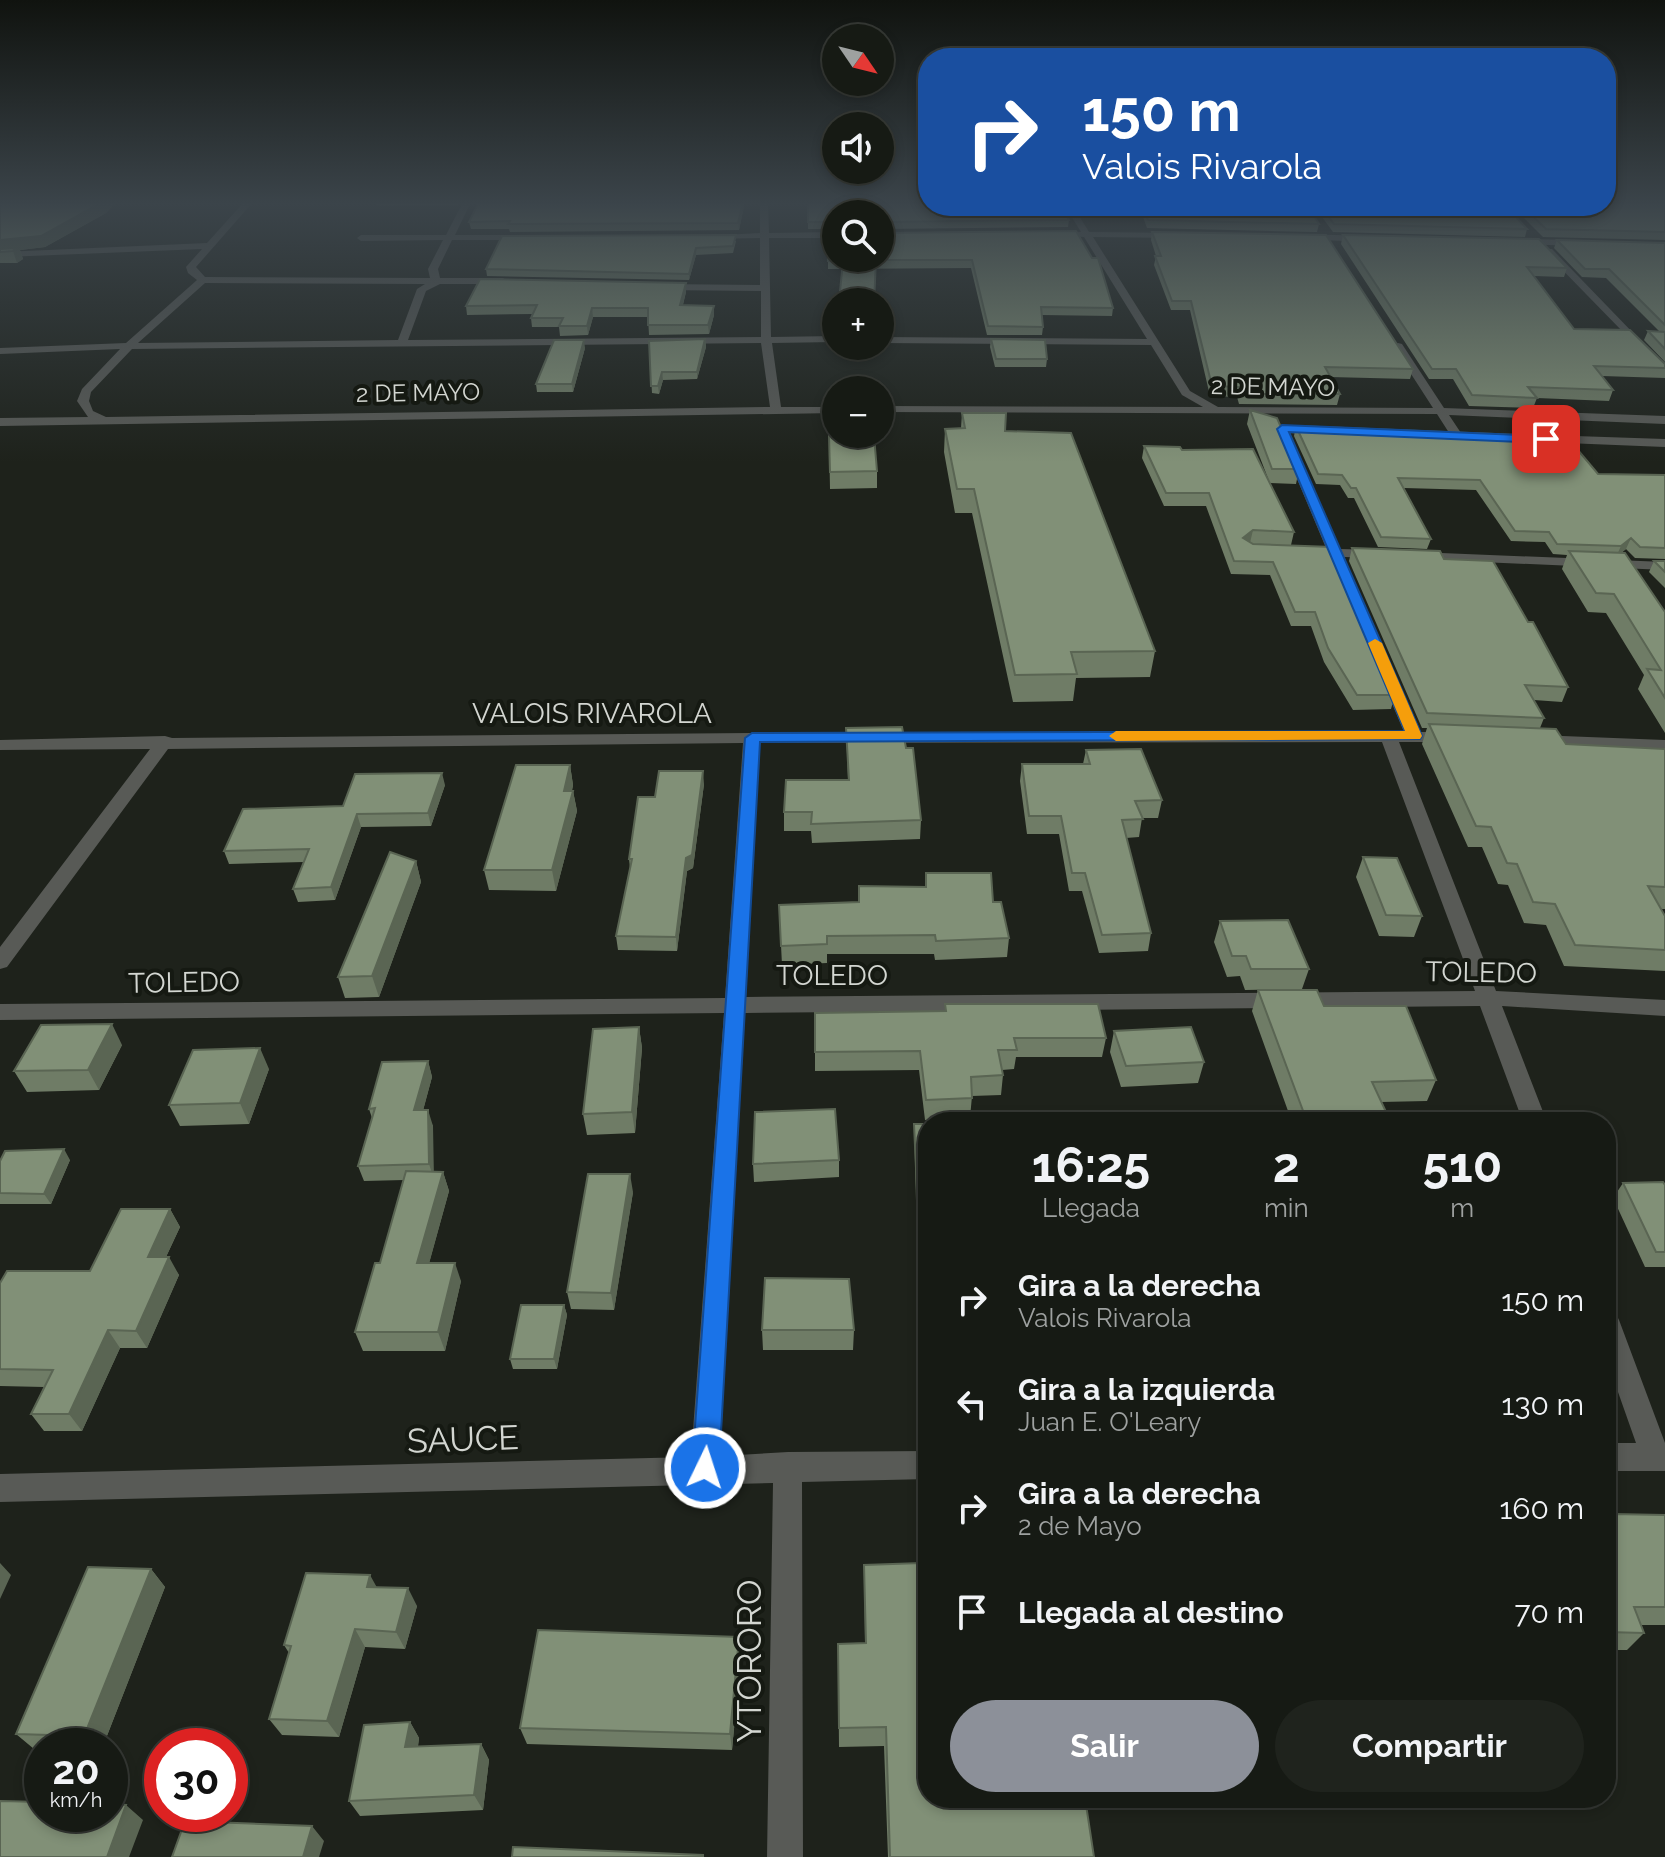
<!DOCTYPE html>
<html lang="es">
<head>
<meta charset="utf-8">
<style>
  body { margin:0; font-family:Raleway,sans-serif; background:#1f231d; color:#f1f3f6; height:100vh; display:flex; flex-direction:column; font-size:30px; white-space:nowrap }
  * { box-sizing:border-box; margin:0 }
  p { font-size:26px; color:#9ea1a0 }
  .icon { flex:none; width:44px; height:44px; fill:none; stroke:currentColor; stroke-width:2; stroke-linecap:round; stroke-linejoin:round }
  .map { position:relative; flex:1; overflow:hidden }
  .side { position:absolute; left:918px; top:1112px; width:698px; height:696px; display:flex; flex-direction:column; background:#161a14; border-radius:32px; box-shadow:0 4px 12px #0003,0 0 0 2px #353834 }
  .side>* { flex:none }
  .guide { position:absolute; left:918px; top:48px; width:698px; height:168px; border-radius:32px; box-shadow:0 4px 12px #0003,0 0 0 2px #353834; background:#1a4fa0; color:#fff; overflow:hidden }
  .needle { width:52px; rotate:125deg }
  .fabs { position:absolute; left:822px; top:24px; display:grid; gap:16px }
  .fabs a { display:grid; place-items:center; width:72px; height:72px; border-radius:50%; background:#161a14; box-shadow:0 4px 12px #0003,0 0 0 2px #353834; font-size:40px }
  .speed { position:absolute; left:24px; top:1728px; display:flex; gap:16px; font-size:40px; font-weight:700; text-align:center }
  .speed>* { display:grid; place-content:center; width:104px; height:104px; border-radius:50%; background:#161a14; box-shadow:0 4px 12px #0003,0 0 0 2px #353834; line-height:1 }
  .speed small { font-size:20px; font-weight:400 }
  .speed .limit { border:12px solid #d22; background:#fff; color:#111 }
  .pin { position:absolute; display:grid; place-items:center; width:68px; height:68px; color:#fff; margin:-34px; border-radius:16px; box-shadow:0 4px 12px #0006 }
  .me { position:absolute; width:88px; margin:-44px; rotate:4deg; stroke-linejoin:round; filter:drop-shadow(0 0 6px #0008) }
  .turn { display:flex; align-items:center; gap:28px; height:168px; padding:0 32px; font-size:36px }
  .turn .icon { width:104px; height:104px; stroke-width:2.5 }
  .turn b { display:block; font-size:56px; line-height:68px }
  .eta { display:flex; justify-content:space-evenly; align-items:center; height:136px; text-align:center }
  .eta b { font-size:48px; font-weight:700; line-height:56px }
  .action { display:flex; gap:16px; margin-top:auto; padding:16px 32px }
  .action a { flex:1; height:92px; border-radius:48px; background:#8c9099; color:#fff; font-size:32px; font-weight:700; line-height:92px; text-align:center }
  .action a+a { background:#1f231d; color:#f1f3f6 }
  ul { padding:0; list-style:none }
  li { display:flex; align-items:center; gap:24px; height:104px; padding:0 32px }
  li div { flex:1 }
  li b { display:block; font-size:30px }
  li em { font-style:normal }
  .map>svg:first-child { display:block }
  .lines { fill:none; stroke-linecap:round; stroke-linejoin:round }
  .minor { fill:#585a56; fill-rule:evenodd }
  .wall { fill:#6f7c66 }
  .shaded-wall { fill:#5a6553 }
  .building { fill:#819077; stroke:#5a6553; stroke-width:2 }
  .route { fill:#1a73e8; stroke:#114b97; stroke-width:2 }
  .slow { fill:#f59e0b }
  .labels { text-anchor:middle; stroke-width:8; stroke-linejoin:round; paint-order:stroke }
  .far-street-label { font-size:24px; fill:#d3d6d1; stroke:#151912 }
  .street-label { font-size:28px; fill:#d3d6d1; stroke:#151912 }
  .near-street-label { font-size:34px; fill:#d3d6d1; stroke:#151912 }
</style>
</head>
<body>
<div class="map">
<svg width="1665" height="1857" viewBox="0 0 1665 1857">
  <rect width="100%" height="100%" fill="#1e221b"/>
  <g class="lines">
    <path class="minor" d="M244,202h9l-57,65 9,10 225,1 -2,-9 15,-29 -82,1 -4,-3 4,-3h85l17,-33h8l-16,33h77l-3,5h-77l-14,29 2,9h63l5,3 -5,3h-63l-14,7 -18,49 353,-3v-46l-102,-1 -5,-3 5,-3 101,1v-47l-51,1 -4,-3 55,-3v-31h8l1,31 67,-1v6h-67l2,99 65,-1v6l-64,1 9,64h55v6l-836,13v-8l88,-1 -11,-16 5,-12 38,-40 -120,5v-6l126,-5 71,-63 -9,-7 -2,-6 16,-18 -197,8 -3,-5 205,-9zM205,283l220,1 -8,5 -19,51 -260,3zM761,343l9,64 -664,10 -13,-6 -4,-10 2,-9 41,-43z
      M1065,206h8l16,26 91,1 -3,5 -84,-1 97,154 28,16 215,1 -40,-62 5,-3 4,1 42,64 221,8v8l-216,-9 14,21 -6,4 -4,-1 -16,-25 -557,-2v-6l323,1 -21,-12 -31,-50 -271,-2v-6l267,2 -63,-102 -35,-3 32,-2z
      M1301,234l68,2 4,3 -4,3 -71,-3z
      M1517,239l64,1 4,3 -4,3 -67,-2z
      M1546,249h6l113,117v9l-119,-122z
      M1258,417l25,9 42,3 2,3 -6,4 -31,-3 50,116 37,1 7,4 -7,4 -33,-1 77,175h28l8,5 -8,5h-50l97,249 169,9v16l-163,-10 45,116h-24l-43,-116 -735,7 -25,443 68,-4 140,-1v28l-126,3 1,375h-36l6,-374 -773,19v-28l691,-17 33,-444 -724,7v-16l725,-6 18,-255 -575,6 -161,218 -7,2v-22l150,-198 -150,1v-10l165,-4 7,2 580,-5 652,-1 -74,-175 -21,-1 -7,-4 7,-4h17l-49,-117 -23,-8 -2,-2zM1382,742l93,249 -729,6 14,-254z
      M1545,435l120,4v8l-124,-5 -2,-3z
      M1417,552l248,10v8l-253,-11 -2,-3z
      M1537,735l128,5v10l-134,-6 -2,-4 2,-4z
      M1606,1308l9,4 4,8 46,123v28h-59v-28h30l-30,-85z"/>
  </g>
  <path class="wall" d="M0,202h116l-10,11 -61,34 -25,3 3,9 -6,4h-17z
    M284,202h63l-62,2z
    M377,202h83l-2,3 -81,1z
    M472,202h272v4l-5,24 -229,2 -1,-3h-38l-2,-7 9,-18h-5z
    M808,202l261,18 -1,7 -188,2v-15h-44v15h-28z
    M1665,202v38l-122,-3 -31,-31h94z
    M1139,206h169l11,18 -2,8 -170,-4z
    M1314,206h192l21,23 -2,8 -192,-5z
    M1076,231l37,77 -1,8 -70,-1 1,12 -1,8h-55l-16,-67 -143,1v-36l8,25z
    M1152,232l261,137 -3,10 -80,-2 10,17 -3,11 -98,-1 -2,-7 -27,-1 -20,-86h-19l-17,-45 2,-9 -5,-16z
    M1343,235l224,33 -3,9 -30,-1 40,53 91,35v14l-63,-2 11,14 -4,11 -72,-3 -4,10 -64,-2 -16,-27h-24l-88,-135z
    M1557,240l108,3v119l-21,-22 4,-9 12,1 -54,-54 -24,-1 -28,-29z
    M736,241l-3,12 -37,2 -7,25 -202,-4 -1,-7z
    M686,292l-3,13 31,1v9l-5,19 -60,1 -1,-18h-55l-5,18 -28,1 -1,-9h-27l-1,-9 1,-4 -65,1 -1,-9z
    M705,339l1,8 -9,32 -34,1 -4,14 -7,-1 -3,-52z
    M991,339l56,20 -1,8h-51l-5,-20z
    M585,348l-12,44h-36l-1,-8z
    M1250,410l49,59 -3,15 -26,-1 24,49 -3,13 -40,-2 81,4 63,148 -4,14 -38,1 -29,-48 -13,-36h-20l-21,-51 -39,-1 -25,-68h-42l-22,-48 2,-12 38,4 87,31 -22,-57z
    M962,413l43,18 150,220 -5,26 -74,1 -3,23 -60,1 -41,-189h-17l-11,-61 1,-23 16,-1z
    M1296,426l302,48 67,1v84l-30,-1 -9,-9 -5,4 44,59v121l-27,-44 6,-14 -38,-62 -18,-1 -26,-43 5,-14 -14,-1 -8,-12 -34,-1 -35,-51 -72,-2 27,51 -4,10 -49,-2 -24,-49h-6l-8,-13 -24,-1 -22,-48z
    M829,436l48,35v17l-47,1z
    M1352,548l92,11 84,63 40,65 -6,15 -28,-2 10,18 -4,10 26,16 99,5v160h-4l4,41v21l-101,-5 -18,-41 -22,-2 -16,-38 -10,-1 -16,-37h-14l-46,-103 5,-16h-5l-73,-167z
    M1654,561h11v27l-16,-16z
    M846,728l60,20 15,72 -1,19 -108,4 -1,-12h-27v-19l64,-32z
    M1086,750l76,50 -4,18h-16l-3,19 -13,1 25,95 -3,18 -49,2 -17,-62h-13l-10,-57h-32l-7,-53 2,-17h61z
    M570,765l3,20 -1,6h1l4,20 -21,80 -67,-1 -5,-20z
    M704,784l-11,84 -6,3 -10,80 -59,-1 -2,-14 14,-68 -1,-9 26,-62z
    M445,785l-14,41 -70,1 -26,73 -37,2 -5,-13 11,-27 -75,2 -5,-13z
    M1363,857l59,59 -8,21 -35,-1 -23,-59z
    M416,861l5,21 -42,115 -34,1 -7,-21z
    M926,873l67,29 16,36 -2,19 -72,3 -1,-6h-107v9l-45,2 -3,-60 80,-3v-16l66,1z
    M1220,921l89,48 -7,20 -57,1 -5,-14 -13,1 -13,-35z
    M1258,990l66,16 112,74 -9,21 -46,1 6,12 -4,8h-91l-40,-111z
    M945,1004l161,34 -4,19h-86l-2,12 -12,1 1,5 -2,20 -29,1 -2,22 -45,2 -6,-50 -104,1v-58l130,-2z
    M639,1027l3,21 -7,85 -48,2 -4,-21z
    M1114,1031l90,31 -6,21 -77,4 -11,-35z
    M122,1045l-23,45 -72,2 -13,-21z
    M428,1061l4,16 -9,33 10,16v46h10l6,19 -20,72 32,18 -16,70h-82l-8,-19 25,-69 24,-83 -40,1 -6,-15 14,-48 -3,-9z
    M269,1069l-20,55 -69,2 -11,-21z
    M914,1124h14v77h-12z
    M70,1160l-19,44h-51v-43z
    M839,1160v17l-85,5 -1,-18z
    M1623,1183l42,2v82h-20l-32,-69z
    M633,1192l-19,118 -43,-1 -4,-17z
    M170,1209l10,18 -14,30 13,18 -32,73h-27l-38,83h-38l-13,-17 13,-27 -44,-1v-103l90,-12z
    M564,1305l3,10 -10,54h-44l-3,-10z
    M762,1330h92l-1,20h-90z
    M1612,1514l53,1v110h-24l3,8 -17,17h-21v-134h3z
    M864,1565l62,77 168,215h-206l-4,-111 -45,1 -1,-103 27,-1z
    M151,1569l14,18 -62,159h-61v4l-8,-1 -18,-15z
    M377,1587l40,19 -12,43 -40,-2 -26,90 -57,-2 -13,-16 20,-66 -5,-8z
    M739,1637l2,17 -9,96 -205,-6 -7,-16z
    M410,1722l9,16 -1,9 63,-3 8,16 -6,50 -123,6 -11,-15z"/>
  <path class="shaded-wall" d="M102,202h14l-10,11 -61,34 -25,3 3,9 -6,4 -4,-12h-13v-11z
    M743,202h1v4l-5,24 -1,-7z
    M696,248v7l-7,25v-6z
    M686,283v9l-6,23v-10z
    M714,306v9l-5,19 -1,-9z
    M592,308l1,9 -5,18 -1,-9z
    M705,339l1,8 -9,32v-7z
    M584,340l1,8 -12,44 -1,-8z
    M662,372l1,8 -4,14 -1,-8z
    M1253,530l-3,13 -7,-5z
    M1631,538l-5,11 -10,8 5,-11z
    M570,765l3,20 -6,26 -3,-20z
    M703,771l1,13 -11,84 -6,3 -10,80 -1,-14 10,-79z
    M442,773l3,12 -14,41 -3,-13z
    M573,791l4,20 -21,80 -4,-21z
    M357,814l4,13 -26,73 -4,-13z
    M416,861l5,21 -42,115 -7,-21z
    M112,1024l10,21 -23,45 -11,-20z
    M639,1027l3,21 -7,85 -3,-21z
    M260,1048l9,21 -20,55 -9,-21z
    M428,1061l4,16 -13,49 -5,-16z
    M428,1110l5,16 1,53 -5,-15z
    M64,1149l6,11 -19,44 -7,-10z
    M443,1172l6,19 -25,91 -7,-19z
    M630,1174l3,18 -19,118 -3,-17z
    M170,1209l10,18 -22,47 -10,-17z
    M169,1257l10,18 -32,73 -11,-17z
    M455,1263l6,18 -16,70 -7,-19z
    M564,1305l3,10 -10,54 -3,-10z
    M108,1330l12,18 -38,83 -13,-17z
    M0,1563l11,12 -11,24z
    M151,1569l14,18 -62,159h-8l-11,-10z
    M370,1575l10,18 -13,-6z
    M408,1588l9,18 -12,43 -9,-17z
    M355,1629l10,18 -26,90 -12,-16z
    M739,1637l2,17 -9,96 -2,-16z
    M410,1722l9,16 -4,25 -10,-16z
    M481,1744l8,16 -6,50 -9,-15z
    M126,1805l17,15 -14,37h-22z
    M312,1826l12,15 -5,16h-16z"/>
  <path class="building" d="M0,202h102l-61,34 -41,4z
    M479,202h264l-5,21 -230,1 2,-3 -41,1z
    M808,202h120v4h133l8,14 -189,2v-8h-44v8h-28z
    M1606,202h59v30l-119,-3 -24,-23h84z
    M1143,206h165l11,18 -171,-4z
    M1321,206h185l21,23 -193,-5z
    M1076,231l16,27h6l15,50 -72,-1 2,20 -55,-1 -16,-66h-96l-2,42h-35l4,-41h-15v-28h8v25h44v-25z
    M1152,232l174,3 87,134 -88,-2 15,27h-98l-3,-7 -27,-1 -21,-85h-19l-17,-45h6z
    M736,235l-3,11 -37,2 -7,26 -203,-5 16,-33z
    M1343,235l196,4 28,29 -40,-1 47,62 56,1 35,34v4l-71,-2 19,24 -85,-3 9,11 -65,-3 -16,-26h-24z
    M1557,240l108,3v82l-56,-56h-24z
    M0,248l1,1 18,-1 -6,3 -13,1z
    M480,279l206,4 -6,22 34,1 -6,19h-60v-17h-56l-5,18h-28l4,-8h-32l6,-13 -71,1z
    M1648,331l17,1v17z
    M705,339l-8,33h-35l-4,14h-7l-2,-45z
    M991,339l54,1 2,19h-51z
    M554,340h30l-12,44h-36z
    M1250,410l27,8 22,51h-27z
    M962,413h44l-1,18 66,2 84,218 -84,1 6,22 -62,1 -41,-186h-17l-12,-60 20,-1z
    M1296,426l271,11 31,37 67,1v73l-25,-1 -9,-9 -10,8 -64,-2 -8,-12 -34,-1 -35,-51 -82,-2 33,61 -50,-2 -25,-49h-5l-9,-13 -24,-1z
    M829,436h45l3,35 -47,1z
    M1144,446l36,1 2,3 71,-1 41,83 -41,-2 -10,8 10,6 79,3 63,148h-38l-29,-47 -13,-36h-20l-22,-50 -39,-1 -25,-68h-43z
    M1352,548l88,3 4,8 49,2 35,61h5l35,65 -43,-2 19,33 -117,-5z
    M1569,551l56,2 40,59v86l-18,-29 14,1 -47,-76 -18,-1z
    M1654,561h11v11z
    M1429,724l127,5 10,15 99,5v138l-17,-1 17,30v34l-90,-5 -20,-41 -22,-2 -16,-38 -10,-1 -16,-36 -15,-1z
    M902,727l4,21h7l8,72 -110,4 1,-12h-28l2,-32h63l-3,-52z
    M1141,749l21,51 -27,1 8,18 -21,1 29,113 -49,2 -17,-62h-13l-11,-57h-32l-7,-52h68l-4,-14z
    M516,765h54l-6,26h9l-21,79h-68z
    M659,771h44l-11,84 -6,3 -10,79 -60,-1 16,-77h-3l9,-62h17z
    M442,773l-14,40 -71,1 -26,73 -38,2 16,-40 -85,2 19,-42 100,-3 12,-32z
    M390,852l26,9 -44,115 -34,1z
    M1363,857l34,1 25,58 -36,-1z
    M926,873h65l2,29h8l8,36 -73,3 -1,-6 -108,1v8l-46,2 -2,-41 80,-3v-16l67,1z
    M1288,920l21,49h-58l-5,-13h-14l-12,-35z
    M1258,990h59l7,16h82l30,74 -64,2 15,32 -82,2z
    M945,1004h153l8,34h-92l3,12h-19l5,25 -32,2 1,21 -46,2 -6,-49 -105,1v-39l131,-2z
    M112,1024l-24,46 -74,1 27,-46z
    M639,1027l-7,85 -49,2 10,-85z
    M1191,1027l13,35 -78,4 -12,-35z
    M260,1048l-20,55 -71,2 24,-55z
    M428,1061l-14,49h14l1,54 -71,2 17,-58 -6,1 13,-47z
    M835,1109l4,51 -86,4 2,-52z
    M914,1124h14v66h-11z
    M64,1149l-20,45 -44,-1v-32l5,-10z
    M406,1171l37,1 -26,91h38l-17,69h-83l20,-69h5z
    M588,1174h42l-19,119 -44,-1z
    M1663,1182l2,3v67h-9l-33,-69z
    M121,1209h49l-22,48h21l-33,74 -28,-1 -39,84h-38l22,-44 -53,-1v-86l7,-12h83z
    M765,1278l84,1 5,51h-92z
    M521,1305h43l-10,54h-44z
    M1612,1514l53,1v92h-31l10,26 -38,-1v-116h7z
    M921,1563l5,79h2v156h157l9,59h-204l-4,-130 -47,1 -1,-84 28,-1 -2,-78z
    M88,1567l63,2 -67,167 -68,-2z
    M306,1573l64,2 -3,12 41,1 -12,44 -41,-3 -28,92 -58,-2 22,-73 -7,-1z
    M538,1630l201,7 -9,97 -210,-6z
    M410,1722l-5,25 76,-3 -7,51 -125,6 15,-76z
    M0,1801l42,1v12h68v-10l16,1 -19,52h-107z
    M185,1821l127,5 -9,31h-131z
    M513,1847l190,8v2h-191z"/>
  <linearGradient id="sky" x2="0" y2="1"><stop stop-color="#10130f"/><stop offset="0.44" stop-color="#3b444a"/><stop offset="1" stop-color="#3b444a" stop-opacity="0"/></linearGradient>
  <rect width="1665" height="462" fill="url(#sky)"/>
  <path class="route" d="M1282,425l264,11 6,3 -6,4 -257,-11 133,304 -2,3 -660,3 -41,726 -4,9 -10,4 -9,-4 -4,-9 53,-730 7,-5 653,-2 -128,-302z"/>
  <path class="slow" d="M1375,639l7,4 40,93 -2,3 -304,2 -7,-5 7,-5h289l-37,-88z"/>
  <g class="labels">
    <g class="far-street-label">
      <text transform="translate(1273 387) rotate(1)" y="8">2 DE MAYO</text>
      <text transform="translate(418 393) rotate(-1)" y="8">2 DE MAYO</text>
    </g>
    <g class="street-label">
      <text x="592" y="723">VALOIS RIVAROLA</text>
      <text transform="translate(1481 972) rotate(1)" y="10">TOLEDO</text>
      <text x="832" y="985">TOLEDO</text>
      <text transform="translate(184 982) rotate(-1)" y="10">TOLEDO</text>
    </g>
    <g class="near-street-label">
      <text transform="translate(463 1439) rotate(-2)" y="12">SAUCE</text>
      <text transform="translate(749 1661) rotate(-90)" y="12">YTORORO</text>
    </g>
  </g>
</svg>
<div class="fabs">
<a><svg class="needle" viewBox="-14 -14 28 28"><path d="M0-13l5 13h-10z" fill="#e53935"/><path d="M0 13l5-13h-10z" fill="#9ea1a0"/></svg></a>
<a><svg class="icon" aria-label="sound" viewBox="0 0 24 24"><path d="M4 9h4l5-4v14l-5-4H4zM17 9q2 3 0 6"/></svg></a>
<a><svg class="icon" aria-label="search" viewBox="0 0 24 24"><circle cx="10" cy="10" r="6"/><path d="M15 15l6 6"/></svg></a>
<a>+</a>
<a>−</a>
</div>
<div class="speed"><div>20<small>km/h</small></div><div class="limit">30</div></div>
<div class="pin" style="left:1546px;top:439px;background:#d93025"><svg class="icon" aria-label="arrive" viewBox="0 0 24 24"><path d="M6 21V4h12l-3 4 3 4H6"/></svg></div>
<svg class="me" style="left:705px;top:1468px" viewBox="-20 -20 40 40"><circle r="17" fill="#1a73e8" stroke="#fff" stroke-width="3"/><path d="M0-11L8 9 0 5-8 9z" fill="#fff"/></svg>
<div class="guide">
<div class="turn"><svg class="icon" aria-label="right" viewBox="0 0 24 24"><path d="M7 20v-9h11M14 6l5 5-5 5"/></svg><div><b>150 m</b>Valois Rivarola</div></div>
</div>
<section class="side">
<div class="eta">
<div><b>16:25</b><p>Llegada</p></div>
<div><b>2</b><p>min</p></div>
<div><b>510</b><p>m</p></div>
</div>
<ul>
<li><svg class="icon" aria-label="right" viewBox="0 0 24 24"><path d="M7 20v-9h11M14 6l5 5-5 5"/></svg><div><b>Gira a la derecha</b><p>Valois Rivarola</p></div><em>150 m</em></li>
<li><svg class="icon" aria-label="left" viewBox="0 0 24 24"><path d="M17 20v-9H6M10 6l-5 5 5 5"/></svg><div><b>Gira a la izquierda</b><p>Juan E. O'Leary</p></div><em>130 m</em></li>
<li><svg class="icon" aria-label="right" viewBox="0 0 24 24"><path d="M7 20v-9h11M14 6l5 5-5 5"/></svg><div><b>Gira a la derecha</b><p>2 de Mayo</p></div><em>160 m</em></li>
<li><svg class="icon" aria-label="arrive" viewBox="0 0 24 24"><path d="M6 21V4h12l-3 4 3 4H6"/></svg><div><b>Llegada al destino</b></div><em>70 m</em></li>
</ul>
<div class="action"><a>Salir</a><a>Compartir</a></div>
</section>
</div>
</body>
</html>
